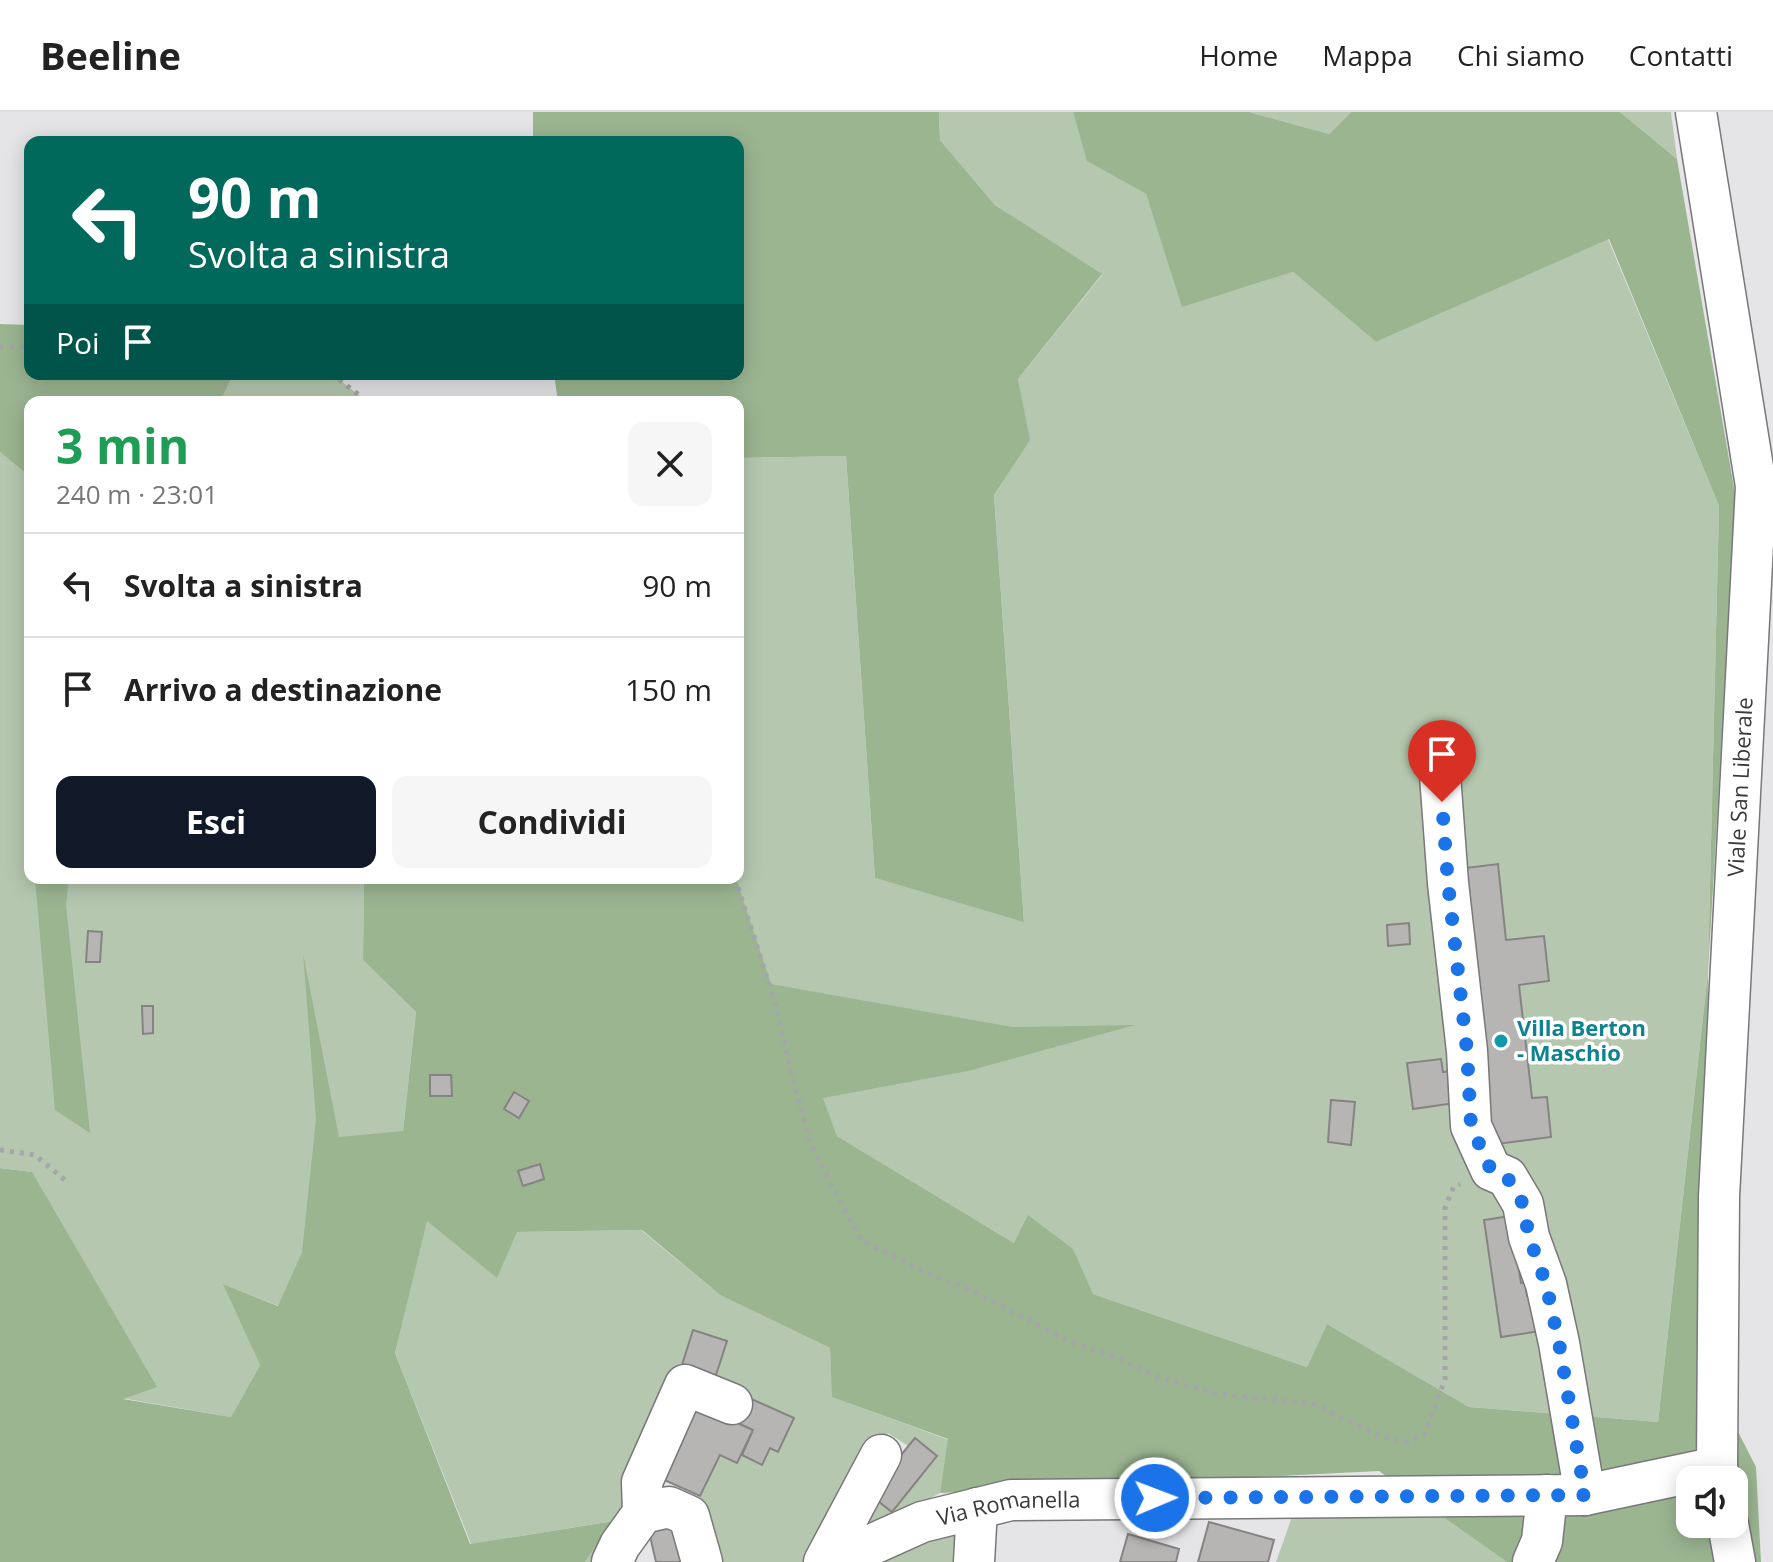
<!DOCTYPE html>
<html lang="it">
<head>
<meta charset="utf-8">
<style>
  body { margin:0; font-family:"Open Sans",sans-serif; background:#f6f6f6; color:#222; height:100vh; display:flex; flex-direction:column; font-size:30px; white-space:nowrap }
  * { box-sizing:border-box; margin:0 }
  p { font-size:26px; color:#767676 }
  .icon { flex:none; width:44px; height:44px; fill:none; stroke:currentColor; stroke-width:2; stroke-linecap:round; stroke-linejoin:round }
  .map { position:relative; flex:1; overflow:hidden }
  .sheet { position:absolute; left:24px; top:284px; width:720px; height:488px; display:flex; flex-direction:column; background:#fff; border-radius:16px; box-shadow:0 4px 20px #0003 }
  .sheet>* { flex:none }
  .hud { position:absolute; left:24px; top:24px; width:720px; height:244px; border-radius:16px; box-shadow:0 4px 20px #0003; background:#00695c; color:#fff; overflow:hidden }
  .tools { position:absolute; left:1676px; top:1354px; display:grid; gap:16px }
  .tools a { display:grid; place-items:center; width:72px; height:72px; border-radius:16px; background:#fff; box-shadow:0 4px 20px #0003; font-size:40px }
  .pin { position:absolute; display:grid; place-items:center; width:68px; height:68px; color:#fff; margin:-82px -34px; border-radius:50% 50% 50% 0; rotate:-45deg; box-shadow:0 0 8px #0007 }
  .pin .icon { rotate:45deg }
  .me { position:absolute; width:88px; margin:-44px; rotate:89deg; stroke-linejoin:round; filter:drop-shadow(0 0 6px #0008) }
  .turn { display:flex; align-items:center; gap:28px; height:168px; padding:0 32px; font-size:36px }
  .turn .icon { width:104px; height:104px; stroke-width:2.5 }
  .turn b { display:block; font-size:56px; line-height:68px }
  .then { display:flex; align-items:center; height:76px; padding:0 32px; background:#0003; gap:16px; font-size:30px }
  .round { display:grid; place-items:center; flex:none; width:84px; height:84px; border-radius:16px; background:#f6f6f6 }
  .overview { display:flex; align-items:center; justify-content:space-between; height:136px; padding:0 32px }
  h1 { font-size:48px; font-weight:700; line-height:60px; color:#1e9e55 }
  .cta { display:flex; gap:16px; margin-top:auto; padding:16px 32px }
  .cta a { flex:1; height:92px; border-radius:16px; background:#111827; color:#fff; font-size:32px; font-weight:700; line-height:92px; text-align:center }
  .cta a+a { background:#f6f6f6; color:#222 }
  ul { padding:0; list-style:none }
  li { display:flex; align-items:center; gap:24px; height:104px; padding:0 32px; border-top:2px solid #e0e0e0 }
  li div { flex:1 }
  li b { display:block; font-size:30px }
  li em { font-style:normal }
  header { display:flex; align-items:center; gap:48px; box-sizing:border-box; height:112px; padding:0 40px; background:#fff; border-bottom:2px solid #e0e0e0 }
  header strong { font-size:38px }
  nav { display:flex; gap:44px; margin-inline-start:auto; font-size:28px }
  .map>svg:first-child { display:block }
  .green { fill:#b5c8af }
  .forest { fill:#9bb591; fill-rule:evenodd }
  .building { fill:#b7b4b4; stroke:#868483; stroke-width:2 }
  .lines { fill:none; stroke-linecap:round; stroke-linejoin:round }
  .minor-casing { stroke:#78787a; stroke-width:43 }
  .path { stroke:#a6a6a9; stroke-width:5; stroke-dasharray:4 6; stroke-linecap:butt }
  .minor { stroke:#fff; stroke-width:40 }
  .route { stroke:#1a73e8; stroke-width:14; stroke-dasharray:0 25.2 }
  .culture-dot { fill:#0f9aa8; stroke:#fff; stroke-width:3 }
  .labels { text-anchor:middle; stroke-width:7; stroke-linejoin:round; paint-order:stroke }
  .street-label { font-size:22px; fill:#3a3a3b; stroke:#fff }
  .culture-label { font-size:22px; font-weight:bold; fill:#0d838f; stroke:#fff; text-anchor:start }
</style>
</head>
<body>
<header>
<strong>Beeline</strong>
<nav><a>Home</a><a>Mappa</a><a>Chi siamo</a><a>Contatti</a></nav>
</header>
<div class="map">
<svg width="1773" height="1450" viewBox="0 0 1773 1450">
  <rect width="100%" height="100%" fill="#e5e5e8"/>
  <path class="green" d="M939,0h134l15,49 58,33 37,112 110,-34 83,70 232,-103 111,267 -11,466 -50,450 -189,-15 -142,-83 -20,43 -214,-73 -79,-51 -177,-107 -15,-39 -173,-219h89v-420l108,-2 29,422 149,43 -30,-426 35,-55 -11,-61 84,-104 -107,-70 -55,-65z
    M1249,0h102l-22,22z
    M1620,0h51l6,47z
    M194,262h126l17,4 31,24h-160z
    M0,340l30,25v401h334l-1,82 53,52 -13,119 -101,121 -23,54 -54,-21 35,80 -29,52 -110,-19 -89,-226 -32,-4z
    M426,1109l91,11 124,-2 79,65 110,53 3,49 116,43 -9,53 -97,53 26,-52 23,18 45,-55 -21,-19 -8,8 -20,-13 -7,7 -71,122h-102l-8,-66 20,-41 17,8 5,-8 20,9 8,-16 9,3 15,-32 -56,-26 -22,-18 -33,-10 -39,93 -29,63 -11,41h-19l28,-41 -142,23 -76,-191z
    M1422,1384l85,66h-231l23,-65z
    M964,1400l-4,50h-127z"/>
  <path class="forest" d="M533,0h406l1,28 55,65 107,69 -84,105 12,61 -36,55 30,427 -149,-44 -29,-422 -108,2v-56h-180l-4,-28h184v-232h-205z
    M1073,0h176l80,22 22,-22h269l57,47 59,340 -28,473 -2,397 50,98 5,95h-254l-128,-91 -439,22 8,-54 -116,-42 -2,-49 -110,-53 -78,-65 -125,2 -20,46 -70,-57 -32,132 75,191 144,-23 -29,41h-585v-394l32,4 125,215 -34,12 108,18 29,-52 -37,-81 55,22 24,-54 14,-133 -13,-166 36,184 64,-6 13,-119 -53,-52 1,-82h372l35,106 241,43 123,-2 -167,46 -145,27 14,38 177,107 14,-28 45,34 20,45 214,73 20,-43 142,83 189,15 50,-450 11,-466 -110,-267 -233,103 -83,-70 -111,35 -36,-113 -59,-33zM1690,1368h44v44h-44z
    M0,212l30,1v49h203l-13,28h-190v75l-30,-25z
    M35,766h34l-3,27 24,228 -35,-23z"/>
  <path class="building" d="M1498,752l8,76 38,-4 5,45 -30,4 13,113 15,-1 4,40 -62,8 -32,-276z
    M1409,811l1,21 -22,2 -1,-21z
    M88,819l14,1 -2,30h-14z
    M142,894h11v27l-10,1z
    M1441,947l2,13 14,-2 5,32 -49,7 -6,-46z
    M430,963h21l1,21h-22z
    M514,980l15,9 -10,17 -15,-9z
    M1331,988l24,2 -4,43 -23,-3z
    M540,1052l4,15 -21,7 -5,-15z
    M1510,1104l11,67 4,-1 2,14 8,-1 5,36 -39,6 -17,-117z
    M693,1218l34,11 -11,34 -34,-10z
    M738,1281l56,25 -16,34 -8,-4 -8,17 -20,-10 11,-25 -27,-12z
    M687,1287l66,31 -16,33 -17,-8 -20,41 -47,-21z
    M915,1326l22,18 -45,56 -23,-18z
    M671,1405l10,45h-25l-9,-39z
    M1209,1410l65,18 -6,22h-70z
    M1128,1422l51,15 -3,13h-56z"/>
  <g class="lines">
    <defs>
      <g id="minor">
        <path d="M1696,0l60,374 -37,711 -2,270 3,13"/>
        <path d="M1440,663l8,108 19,168 4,75 20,44 16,7 16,27 6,33 17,47 13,59 26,152"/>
        <path d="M643,1401l-1,-31 43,-97 47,19"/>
        <path d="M1728,1412l7,38"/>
        <path d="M612,1450l8,-17 23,-32 26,-6 20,9 13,46"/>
        <path d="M824,1450l57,-107"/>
        <path id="s1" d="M833,1450l89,-40 89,-22 574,-5 132,-28"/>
        <path d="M974,1450l3,-54"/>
        <path d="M1533,1450l9,-21 5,-46"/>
      </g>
    </defs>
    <use href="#minor" class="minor-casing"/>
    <path class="path" d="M0,235h30
      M320,262l17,4 31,24
      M735,766l40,124 21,90 15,53 50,95 66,33 48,19 96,50 44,15 48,22 55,15 96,10 66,32 28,6 17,-8 20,-55v-171l9,-22 6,-2
      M0,1038l35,5 31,26"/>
    <use href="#minor" class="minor"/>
  </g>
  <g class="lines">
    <path class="route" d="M1155,1386l430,-3 -26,-152 -13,-59 -17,-47 -6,-33 -16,-27 -16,-7 -20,-44 -4,-75 -19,-168 -6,-81"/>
  </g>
  <circle class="culture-dot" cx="1501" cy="929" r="8"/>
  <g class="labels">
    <g class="street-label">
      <text transform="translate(1740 675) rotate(-87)" y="8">Viale San Liberale</text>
      <text dy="8" stroke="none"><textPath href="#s1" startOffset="186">Via Romanella</textPath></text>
    </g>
    <g class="culture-label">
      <text x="1517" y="924">Villa Berton<tspan x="1517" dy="25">- Maschio</tspan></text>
    </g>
  </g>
</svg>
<div class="tools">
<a><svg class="icon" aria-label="sound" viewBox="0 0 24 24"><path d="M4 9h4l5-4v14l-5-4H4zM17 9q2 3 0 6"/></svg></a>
</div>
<div class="pin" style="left:1442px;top:690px;background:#d93025"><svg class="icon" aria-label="arrive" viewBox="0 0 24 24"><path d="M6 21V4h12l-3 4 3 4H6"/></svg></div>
<svg class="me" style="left:1155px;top:1386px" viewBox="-20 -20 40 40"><circle r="17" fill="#1a73e8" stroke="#fff" stroke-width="3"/><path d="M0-11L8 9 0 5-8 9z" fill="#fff"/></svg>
<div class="hud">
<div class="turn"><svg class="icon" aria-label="left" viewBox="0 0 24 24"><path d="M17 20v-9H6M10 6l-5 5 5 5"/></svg><div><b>90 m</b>Svolta a sinistra</div></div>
<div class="then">Poi<svg class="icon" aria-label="arrive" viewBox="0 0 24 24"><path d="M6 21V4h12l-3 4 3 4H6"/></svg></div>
</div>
<section class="sheet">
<div class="overview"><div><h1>3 min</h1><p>240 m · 23:01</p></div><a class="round"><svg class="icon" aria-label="close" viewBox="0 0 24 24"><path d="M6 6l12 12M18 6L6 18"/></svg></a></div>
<ul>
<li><svg class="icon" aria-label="left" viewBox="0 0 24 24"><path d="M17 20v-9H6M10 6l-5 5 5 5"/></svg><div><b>Svolta a sinistra</b></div><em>90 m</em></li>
<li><svg class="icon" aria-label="arrive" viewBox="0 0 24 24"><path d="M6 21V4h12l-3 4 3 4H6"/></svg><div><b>Arrivo a destinazione</b></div><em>150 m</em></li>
</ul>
<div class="cta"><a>Esci</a><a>Condividi</a></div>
</section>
</div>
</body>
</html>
